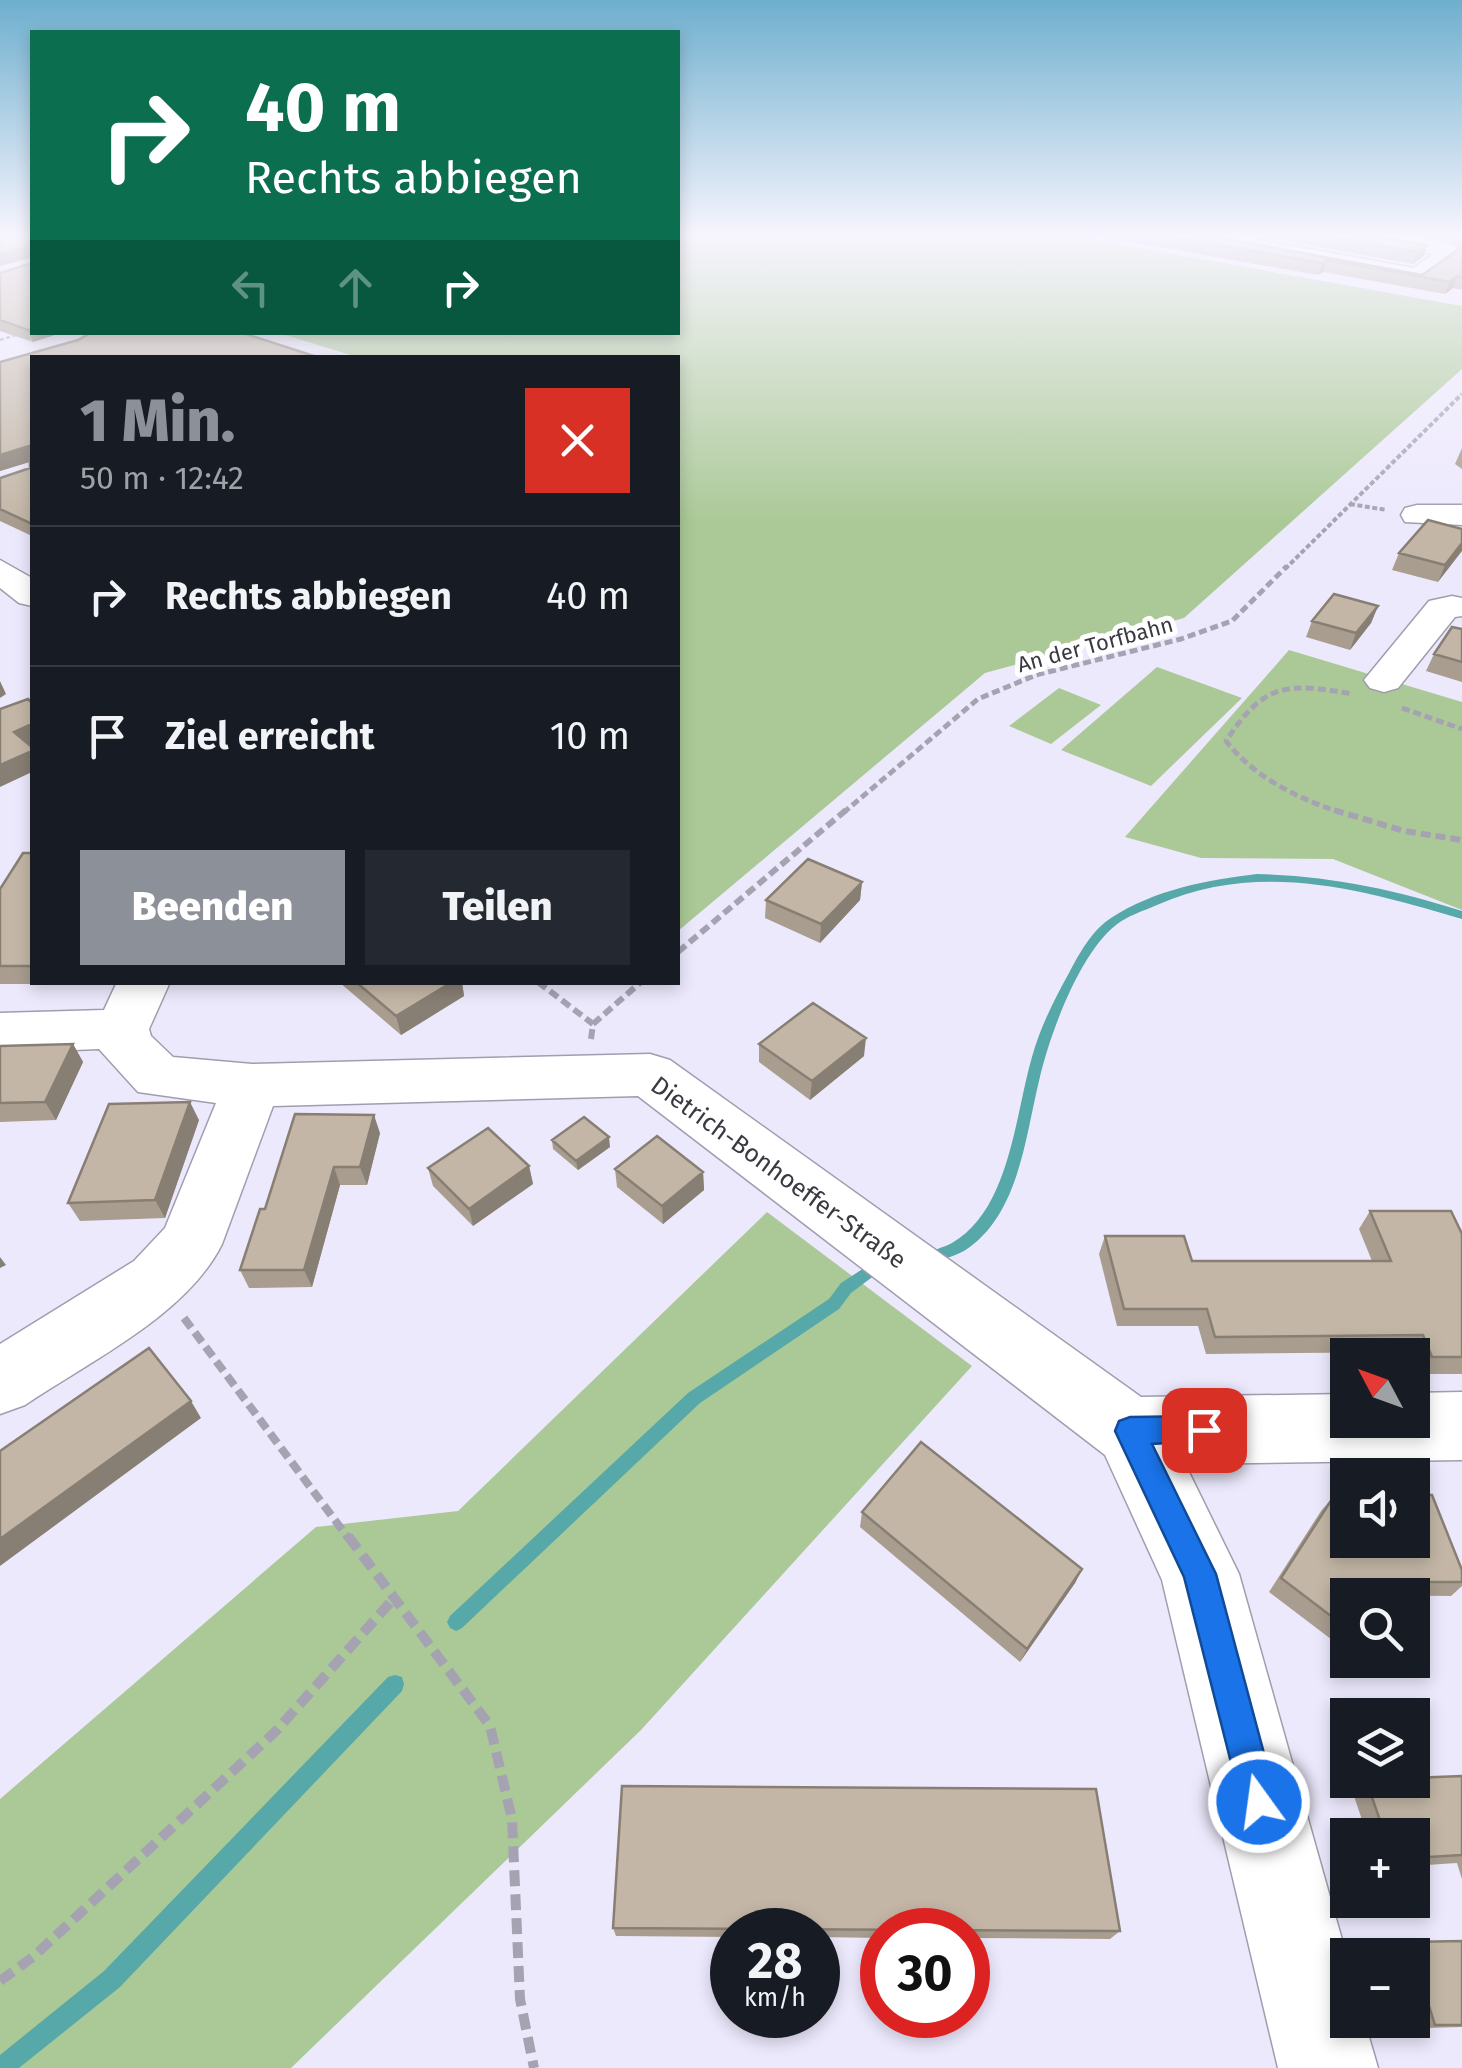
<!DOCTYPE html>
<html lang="de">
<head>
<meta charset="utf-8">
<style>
  body { margin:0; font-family:"Fira Sans",sans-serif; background:#242831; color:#f1f3f6; height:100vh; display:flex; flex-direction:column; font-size:38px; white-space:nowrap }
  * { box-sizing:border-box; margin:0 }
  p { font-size:32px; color:#9ea1a6 }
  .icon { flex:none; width:55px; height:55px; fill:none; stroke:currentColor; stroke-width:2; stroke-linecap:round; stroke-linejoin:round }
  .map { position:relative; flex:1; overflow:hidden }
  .sheet { position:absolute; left:30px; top:355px; width:650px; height:630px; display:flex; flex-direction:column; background:#171b24; border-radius:0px; box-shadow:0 5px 15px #0003 }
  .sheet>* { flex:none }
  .top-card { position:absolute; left:30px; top:30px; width:650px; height:305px; border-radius:0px; box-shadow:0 5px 15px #0003; background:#0b6e4f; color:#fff; overflow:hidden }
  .needle { width:65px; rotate:311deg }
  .tools { position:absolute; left:1330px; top:1338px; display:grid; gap:20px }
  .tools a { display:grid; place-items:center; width:100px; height:100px; border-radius:0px; background:#171b24; box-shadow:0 5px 15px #0003; font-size:50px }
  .speed { position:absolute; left:710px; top:1908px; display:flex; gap:20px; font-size:50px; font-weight:700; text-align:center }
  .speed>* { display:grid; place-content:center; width:130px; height:130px; border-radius:50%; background:#171b24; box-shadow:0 5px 15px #0003; line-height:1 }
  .speed small { font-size:25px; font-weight:400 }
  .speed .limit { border:15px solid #d22; background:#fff; color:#111 }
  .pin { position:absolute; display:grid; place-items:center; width:85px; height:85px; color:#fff; margin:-42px; border-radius:20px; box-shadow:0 5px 15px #0006 }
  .me { position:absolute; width:110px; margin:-55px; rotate:346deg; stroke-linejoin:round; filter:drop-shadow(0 0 8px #0008) }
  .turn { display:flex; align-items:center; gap:35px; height:210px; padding:0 50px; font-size:45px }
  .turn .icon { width:130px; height:130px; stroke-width:2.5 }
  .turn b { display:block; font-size:70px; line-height:85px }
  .lanes { display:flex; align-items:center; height:95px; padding:0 50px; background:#0003; justify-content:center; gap:50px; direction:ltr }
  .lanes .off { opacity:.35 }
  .round { display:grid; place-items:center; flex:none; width:105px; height:105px; border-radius:0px; background:#242831 }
  .overview { display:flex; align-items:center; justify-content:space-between; height:170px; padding:0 50px }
  h1 { font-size:60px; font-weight:800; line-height:75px; color:#8c9099 }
  .cta { display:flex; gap:20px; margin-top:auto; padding:20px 50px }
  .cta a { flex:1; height:115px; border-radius:0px; background:#8c9099; color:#fff; font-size:40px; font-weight:800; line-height:115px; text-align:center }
  .cta a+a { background:#242831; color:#f1f3f6 }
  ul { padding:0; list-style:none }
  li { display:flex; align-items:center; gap:30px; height:140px; padding:0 50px; border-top:2px solid #363941 }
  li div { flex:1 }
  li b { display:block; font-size:38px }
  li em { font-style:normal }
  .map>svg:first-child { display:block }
  .green { fill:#abc997 }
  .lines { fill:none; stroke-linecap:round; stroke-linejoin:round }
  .stream { fill:#57a8a8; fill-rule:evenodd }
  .minor-casing { stroke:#a19daf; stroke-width:3 }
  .path-far5 { stroke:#a5a3b2; stroke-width:2.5; stroke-dasharray:4 2.5; stroke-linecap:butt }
  .path-far4 { stroke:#a5a3b2; stroke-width:4; stroke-dasharray:5 2.5; stroke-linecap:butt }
  .path-far3 { stroke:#a5a3b2; stroke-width:5; stroke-dasharray:8 4; stroke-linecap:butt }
  .path-far2 { stroke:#a5a3b2; stroke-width:6; stroke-dasharray:10 5; stroke-linecap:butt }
  .path-far1 { stroke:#a5a3b2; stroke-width:8; stroke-dasharray:12 6; stroke-linecap:butt }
  .path { stroke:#a5a3b2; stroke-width:10; stroke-dasharray:16 8; stroke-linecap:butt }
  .minor { fill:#fff; fill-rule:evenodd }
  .wall { fill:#a89d8f }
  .shaded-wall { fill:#887f74 }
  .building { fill:#c3b6a6; stroke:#887f74; stroke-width:2.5 }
  .route { fill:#1a73e8; stroke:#114b97; stroke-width:2.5 }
  .labels { text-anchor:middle; stroke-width:10; stroke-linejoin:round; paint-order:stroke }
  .far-street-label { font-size:22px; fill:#3a3941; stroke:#fff }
  .street-label { font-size:25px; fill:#3a3941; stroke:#fff }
</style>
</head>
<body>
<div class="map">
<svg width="1462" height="2068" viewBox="0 0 1462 2068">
  <rect width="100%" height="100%" fill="#ede9fd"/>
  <path class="green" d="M678,234h384l400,72v63l-278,249 -199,55 -307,258v-573l-321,-1 -78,-24 399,-1z
    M1289,650l173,52v208l-129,-51 -132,-1 -76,-21z
    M1157,667l85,31 -91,88 -90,-36z
    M1059,688l42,17 -50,39 -42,-18z
    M767,1212l205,154 -331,364 -350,338h-291v-269l316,-272 142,-16z"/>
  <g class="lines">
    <path class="stream" d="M1257,874c72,2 136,15 205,37v8c-102,-30 -203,-59 -305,-14 -14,6 -30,11 -41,20 -37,29 -67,111 -77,156 -14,57 -20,135 -75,170 -11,6 -25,9 -36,13l-5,-2 -2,-4 2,-4c9,-4 20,-6 29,-11 58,-33 63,-128 80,-186 8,-29 22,-57 37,-84 10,-19 23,-43 42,-55 43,-28 95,-38 146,-44z
      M878,1259l5,2 2,4 -2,4 -32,24 -12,16 -139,94 -238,225 -6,3 -6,-3 -3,-6 3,-6 238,-223 141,-94 12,-16z
      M395,1675l7,2 2,7 -2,7 -282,296 -101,81h-19v-13l104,-84 284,-294z"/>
    <defs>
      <path id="minor" d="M1232,234h25l-4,5 161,29 19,-14 -85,-14 -10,-6c27,-1 105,-1 124,17l-44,32 -194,-36 -3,-5z
        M1417,505h45v20l-57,-3 -4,-7 4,-7z
        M0,560l32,18v28l-13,-3 -19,-15z
        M1452,596l10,2v18l-7,1 -57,71 -14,4 -14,-4 -6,-8 65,-79z
        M117,982h53l-21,47 2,7 22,21 79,7 398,-10 20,6 471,337 207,-3v26h64v-27l50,-1v68l-277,4 54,110 109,387v59h16l14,48h-100l-116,-488 -57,-125 -467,-359 -365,10 -51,138c-35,71 -132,117 -197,161l-25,9v-70l134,-83 31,-33 51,-125 -78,-11 -39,-43 -99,4v-40l104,-3z"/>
    </defs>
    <use href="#minor" class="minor-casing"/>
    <path class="path-far5" d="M0,340l32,-10"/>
    <path class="path-far4" d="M1350,504l37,6
      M1285,569l177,-175"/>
    <path class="path-far3" d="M1402,708l60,21
      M843,813l135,-114 58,-24 145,-36 51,-18 55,-55
      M1342,813c-45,-15 -87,-35 -116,-72 38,-58 60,-59 126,-47"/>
    <path class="path-far2" d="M1334,810l70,21 58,9
      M678,952l168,-142
      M538,982l55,42
      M591,1039l2,-15 48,-42"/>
    <path class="path-far1" d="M184,1318l165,221"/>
    <path class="path" d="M348,1536l142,190 22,93 8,180 14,69
      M0,1981l33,-24 243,-226 119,-134"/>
    <use href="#minor" class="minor"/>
  </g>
  <path class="wall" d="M0,234h32v98h32l-31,10 -33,-11v-58l32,-10v-5l-32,8z
    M1085,234h142l-3,2 2,3 196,36 40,-28 -51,-13h51v56l-9,-2 -8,6 -122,-22 -5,3z
    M1259,234h100l69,11 -4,11 -11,8 -153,-28z
    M240,332l-208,26v178l-32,-15v-43l30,-10v-6l-30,9v-109l78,-22z
    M1462,448v21l-7,-5z
    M1462,529l-24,53 -46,-12 7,-17z
    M1378,606l-7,17 -21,27 -44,-13 6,-16z
    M1462,629v53l-36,-11 8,-17z
    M32,853v129h70l-1,2h-101v-95z
    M862,882l-2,18 -40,43 -55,-25 1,-18z
    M339,982h123l2,14 -63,39z
    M73,1044l10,18 -27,58 -56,2v-76z
    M759,1044l105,12 -54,44 -51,-38z
    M199,1120l-34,98 -85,3 -12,-18z
    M380,1133l-13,52h-27l-28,102 -63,1 -9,-18 25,-61z
    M552,1140l58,7 -32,23 -25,-21z
    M529,1166l4,18 -60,42 -40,-40 -5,-18z
    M615,1169l88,3 1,18 -41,34 -46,-37z
    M1370,1211l92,23v140h-43l-7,-19 -2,-3 -204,2 -8,-28h-81l-18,-72 6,-18 87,25h180l-13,-32z
    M1334,1496l128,74v16l-11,10 -103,-1v57l-79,-60 52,-81z
    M862,1512l220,57 -7,14 -55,79 -160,-135z
    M1462,1776v103l-5,-16 -45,3v-31h-45l-15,-45 13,-10h47z
    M622,1786l474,3 24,142 -10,8 -142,-1v-8h-86v8l-64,-1v-7h-86v7l-116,-1 -3,-8z
    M1462,1941v86l-36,1 -14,-43v-30h-9l-3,-9 9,-4z"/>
  <path class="shaded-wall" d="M1428,245l-4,11 -11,8 4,-12z
    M27,246l4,11 -31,9v-13z
    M1327,260l-4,12 -5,3 4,-12z
    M1457,276l-4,12 -8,6 5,-12z
    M32,328v4h32l-31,10 -5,-12z
    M29,446l3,15 -32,10v-16z
    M1462,543v8l-24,31 7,-17z
    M1378,606l-7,17 -21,27 6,-17z
    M0,681l6,13 -6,4z
    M32,724v21l-10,4 -8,-17z
    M32,751v21l-32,15v-22z
    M862,882l-2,18 -40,43 1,-19z
    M452,982h10l2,14 -63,39 -5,-19z
    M866,1038l-2,18 -54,44 2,-19z
    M73,1044l10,18 -27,58 -11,-18z
    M190,1102l9,18 -34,98 -10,-18z
    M374,1115l6,18 -13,52 -7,-18z
    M609,1137l1,10 -32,23 -2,-9z
    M529,1166l4,18 -60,42 -4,-17z
    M334,1167l6,18 -28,102 -8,-17z
    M703,1172l1,18 -41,34 -1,-18z
    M0,1257l6,8 -6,3z
    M191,1401l10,17 -201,148v-27z
    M1082,1569l-7,14 -55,79 7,-13z"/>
  <path class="building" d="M0,234h32v94l-4,2 -28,-10v-47l32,-10v-14l-5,-3 -27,7z
    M1152,234h71l3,5 196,36 40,-28v30l-5,-1 -7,6 -123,-22 -5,3z
    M1311,234h48l69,11 -11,7z
    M92,332h148l80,26h-288v166l-32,-15v-31l30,-10 -1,-22 -29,9v-93l78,-22z
    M1428,520l34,9v14l-17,22 -46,-12z
    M1334,594l44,12 -22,27 -44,-12z
    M1452,627l10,2v33l-28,-8z
    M28,699l4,4v21l-18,8 18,15v4l-32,14v-56z
    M23,853h9v113h-32v-77z
    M808,859l54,23 -41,42 -55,-24z
    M356,982h96l-56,34z
    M813,1003l53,35 -54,43 -53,-37z
    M73,1044l-28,58 -45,1v-57z
    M190,1102l-35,98 -87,3 41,-99z
    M295,1114l79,1 -14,52h-26l-30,103h-64l20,-61h5z
    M584,1117l25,20 -33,24 -24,-21z
    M488,1128l41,38 -60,43 -41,-41z
    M657,1136l46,36 -41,34 -47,-37z
    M1370,1211h81l11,23v123h-30l-9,-22 -208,2 -8,-28h-83l-19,-73h79l8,25h199z
    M149,1348l42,53 -191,138v-88z
    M921,1442l161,127 -55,80 -165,-137z
    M1348,1495v45h64v-45h20l30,75v12h-60l-7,13h-47v34l-67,-51 53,-82z
    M1462,1776v79l-50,3v-23h-27l-19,-55h46v-2z
    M622,1786l474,3 24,142 -507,-3z
    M1462,1941v84h-27l-26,-83z"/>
  <linearGradient id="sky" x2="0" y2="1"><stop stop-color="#6eafce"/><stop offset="0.45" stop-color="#f7f5fe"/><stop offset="1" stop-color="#f7f5fe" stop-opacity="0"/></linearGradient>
  <rect width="1462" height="523" fill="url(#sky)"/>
  <path class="route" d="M1204,1416l10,4 5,10 -5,10 -62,4 64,130 61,228 -5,13 -13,5 -13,-5 -5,-13 -57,-225 -69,-146 4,-10 11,-4z"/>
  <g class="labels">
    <g class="far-street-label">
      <text transform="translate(1095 644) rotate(-15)" y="8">An der Torfbahn</text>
    </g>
    <g class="street-label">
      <text transform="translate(779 1172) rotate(36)" y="9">Dietrich-Bonhoeffer-Straße</text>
    </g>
  </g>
</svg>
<div class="tools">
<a><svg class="needle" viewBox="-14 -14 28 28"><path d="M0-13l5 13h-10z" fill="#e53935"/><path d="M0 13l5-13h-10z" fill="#9ea1a6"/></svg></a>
<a><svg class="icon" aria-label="sound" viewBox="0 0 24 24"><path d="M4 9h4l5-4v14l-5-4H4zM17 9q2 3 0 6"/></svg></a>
<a><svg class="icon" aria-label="search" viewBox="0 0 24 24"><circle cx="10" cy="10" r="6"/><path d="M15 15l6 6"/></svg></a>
<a><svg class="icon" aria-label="layers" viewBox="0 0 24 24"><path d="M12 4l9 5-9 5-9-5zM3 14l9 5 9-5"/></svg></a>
<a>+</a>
<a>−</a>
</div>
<div class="speed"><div>28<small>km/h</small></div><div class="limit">30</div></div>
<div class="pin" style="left:1204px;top:1430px;background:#d93025"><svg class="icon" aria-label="arrive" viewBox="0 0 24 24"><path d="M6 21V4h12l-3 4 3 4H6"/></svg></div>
<svg class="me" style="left:1259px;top:1802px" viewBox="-20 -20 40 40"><circle r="17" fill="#1a73e8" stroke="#fff" stroke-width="3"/><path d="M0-11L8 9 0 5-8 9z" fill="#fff"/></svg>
<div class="top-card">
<div class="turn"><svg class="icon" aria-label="right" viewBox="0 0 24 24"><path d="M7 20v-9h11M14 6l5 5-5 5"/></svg><div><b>40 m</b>Rechts abbiegen</div></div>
<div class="lanes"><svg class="icon off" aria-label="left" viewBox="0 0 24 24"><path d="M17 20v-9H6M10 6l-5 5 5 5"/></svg><svg class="icon off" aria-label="ahead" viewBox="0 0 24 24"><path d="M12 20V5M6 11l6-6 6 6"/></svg><svg class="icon" aria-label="right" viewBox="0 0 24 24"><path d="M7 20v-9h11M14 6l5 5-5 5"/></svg></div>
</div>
<section class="sheet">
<div class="overview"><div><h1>1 Min.</h1><p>50 m · 12:42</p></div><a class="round" style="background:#d93025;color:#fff"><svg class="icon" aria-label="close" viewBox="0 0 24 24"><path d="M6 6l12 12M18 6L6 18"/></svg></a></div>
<ul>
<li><svg class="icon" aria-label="right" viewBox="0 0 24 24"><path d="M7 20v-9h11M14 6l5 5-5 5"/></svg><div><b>Rechts abbiegen</b></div><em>40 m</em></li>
<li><svg class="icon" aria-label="arrive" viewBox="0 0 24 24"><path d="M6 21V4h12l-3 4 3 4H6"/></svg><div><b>Ziel erreicht</b></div><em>10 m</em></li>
</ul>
<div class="cta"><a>Beenden</a><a>Teilen</a></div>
</section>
</div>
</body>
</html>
